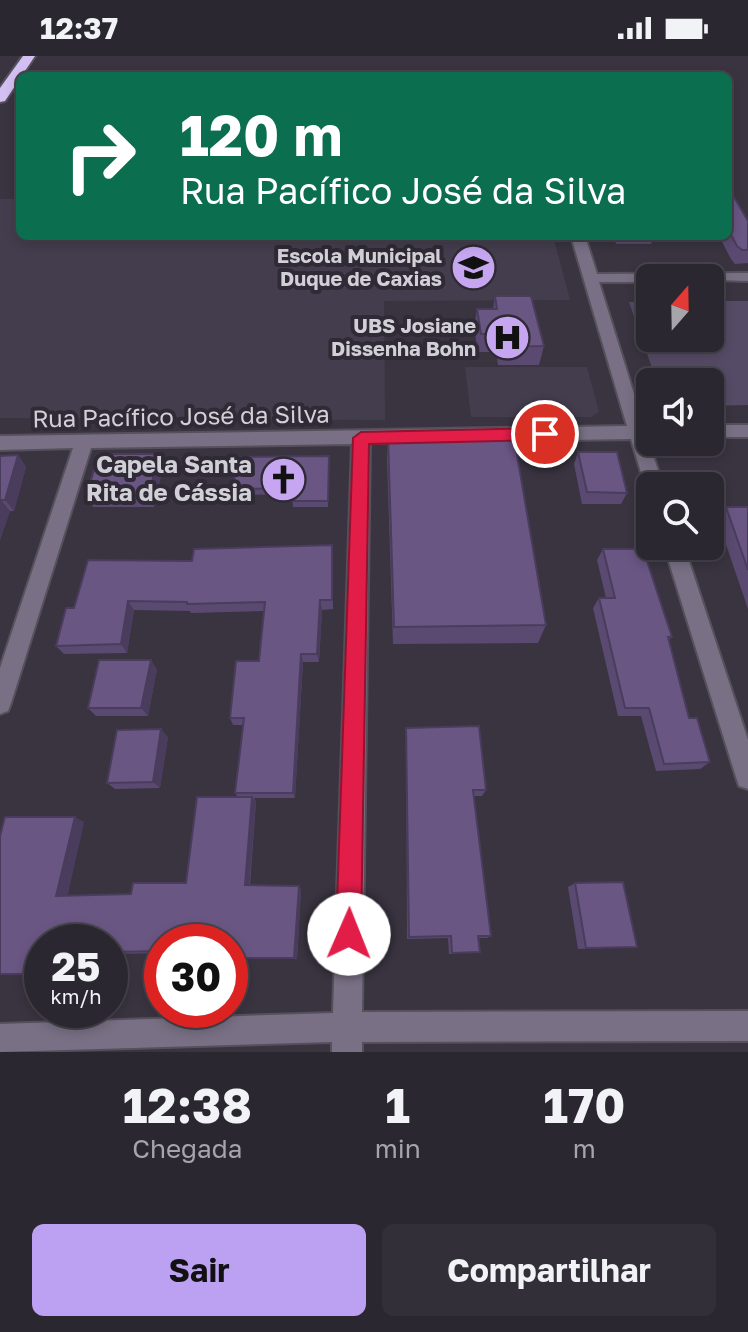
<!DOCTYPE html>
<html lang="pt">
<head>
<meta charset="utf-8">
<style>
  body { margin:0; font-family:"Golos Text",sans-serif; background:#332f38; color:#f1f3f6; height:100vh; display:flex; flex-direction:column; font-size:30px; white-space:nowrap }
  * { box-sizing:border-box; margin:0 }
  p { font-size:26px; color:#a6a5ab }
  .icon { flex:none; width:44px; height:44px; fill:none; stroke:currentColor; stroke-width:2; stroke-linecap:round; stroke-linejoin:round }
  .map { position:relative; height:996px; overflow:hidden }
  .panel { display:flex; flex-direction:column; background:#2b2730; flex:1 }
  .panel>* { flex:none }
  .hud { position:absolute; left:16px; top:16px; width:716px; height:168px; border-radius:12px; box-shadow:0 4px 12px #0003,0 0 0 2px #47444c; background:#0b6e4f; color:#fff; overflow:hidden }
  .needle { width:52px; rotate:20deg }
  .tools { position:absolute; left:636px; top:208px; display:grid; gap:16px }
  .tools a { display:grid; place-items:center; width:88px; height:88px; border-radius:12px; background:#2b2730; box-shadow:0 4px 12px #0003,0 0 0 2px #47444c; font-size:40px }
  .speed { position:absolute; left:24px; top:868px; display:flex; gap:16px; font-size:40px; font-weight:700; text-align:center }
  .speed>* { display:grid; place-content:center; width:104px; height:104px; border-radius:50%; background:#2b2730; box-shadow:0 4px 12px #0003,0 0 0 2px #47444c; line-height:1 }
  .speed small { font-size:20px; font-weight:400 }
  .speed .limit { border:12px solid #d22; background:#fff; color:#111 }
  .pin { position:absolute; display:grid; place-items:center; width:68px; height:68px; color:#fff; margin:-34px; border:4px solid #fff; border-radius:50%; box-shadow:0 2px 8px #0007 }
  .me { position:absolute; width:88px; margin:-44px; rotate:1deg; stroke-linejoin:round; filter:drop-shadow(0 0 6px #0008) }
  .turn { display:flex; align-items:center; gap:28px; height:168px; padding:0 32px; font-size:36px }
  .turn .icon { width:104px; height:104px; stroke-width:2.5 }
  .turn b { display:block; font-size:56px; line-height:68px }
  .eta { display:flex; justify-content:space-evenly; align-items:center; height:136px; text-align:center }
  .eta b { font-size:48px; font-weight:700; line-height:56px }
  .button { display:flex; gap:16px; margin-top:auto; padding:16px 32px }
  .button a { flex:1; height:92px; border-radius:12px; background:#bca0f2; color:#111; font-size:32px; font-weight:700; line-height:92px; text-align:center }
  .button a+a { background:#332f38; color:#f1f3f6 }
  .status { display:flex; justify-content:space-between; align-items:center; height:56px; padding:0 40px; background:#2b2730; direction:ltr }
  .status svg { height:22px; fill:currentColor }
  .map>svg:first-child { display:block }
  .built { fill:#443d4e }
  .green { fill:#564b66 }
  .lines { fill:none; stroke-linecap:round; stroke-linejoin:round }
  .minor-casing { stroke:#55505b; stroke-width:4 }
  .highway-casing { stroke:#55505b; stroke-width:4 }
  .minor { fill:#797085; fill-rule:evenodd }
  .highway { fill:#d4bff2; fill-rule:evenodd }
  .wall { fill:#5a4a71 }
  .shaded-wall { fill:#4a3c5c }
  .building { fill:#695683; stroke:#4a3c5c; stroke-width:2 }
  .route { fill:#e11d48; stroke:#92132f; stroke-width:2 }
  .labels { text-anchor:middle; stroke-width:8; stroke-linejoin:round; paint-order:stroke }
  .far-poi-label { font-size:20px; font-weight:bold; fill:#d2d0d7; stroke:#2f2a35; text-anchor:end }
  .street-label { font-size:24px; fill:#d2d0d7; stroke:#2f2a35 }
  .poi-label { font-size:24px; font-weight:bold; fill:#d2d0d7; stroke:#2f2a35; text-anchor:end }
</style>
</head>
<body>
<div class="status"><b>12:37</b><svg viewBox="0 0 49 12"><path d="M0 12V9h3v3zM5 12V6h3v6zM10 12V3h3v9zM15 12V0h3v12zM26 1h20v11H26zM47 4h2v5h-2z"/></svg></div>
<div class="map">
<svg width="748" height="996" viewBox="0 0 748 996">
  <rect width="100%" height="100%" fill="#393440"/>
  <path class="built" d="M0,143h20v37h533l17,64 -186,1 1,119 -385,-2z
    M465,311h122l12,45 -8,5h-120z"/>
  <path class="green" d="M710,245h38v104l-38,1v-24h-53l-28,-80h21v36h60z"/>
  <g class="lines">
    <defs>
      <path id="minor" d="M571,180h14l12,38 151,-1v8l-98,-3v4h-51l45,144 6,-1 -2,14 15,47h-13v6l-5,-6 -14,-47 -261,4 -8,569 386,-1v30l-386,1v10h-30v-10l-332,10v-28l333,-11 19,-569 -261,4 -80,255 -3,8 -8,3v-46l73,-220 -73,2v-14l627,-10z
        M710,369h38v12h-38z
        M664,490h20l64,194v49l-9,-3 -3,-9z"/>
      <path id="highway" d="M23,0h12l-30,45 -5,1v-14z"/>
    </defs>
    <use href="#minor" class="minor-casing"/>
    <use href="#highway" class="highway-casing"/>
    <use href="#minor" class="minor"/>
    <use href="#highway" class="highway"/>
  </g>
  <path class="wall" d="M728,131l20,34v42l-13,1 -4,-5 -12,-23h9z
    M614,180h40l-3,8h-35z
    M495,240l49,50 -5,19h-41l-2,-13h-18l-4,-25 3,-18h16z
    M388,381l158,188 -8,18 -145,1 -6,-185z
    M578,396l49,41 -6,11h-39l-8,-40z
    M158,398l5,12 -9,41h-61l-7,-11z
    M18,399l8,12 -12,44h-4l-10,29v-84z
    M329,400l-1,51h-35l-1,-13 -58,1 -1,-6z
    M726,451h22v102l-31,-91z
    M603,493l69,88 -3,3 20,78 21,44 -10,7 -44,2 -15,-55h-23l-25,-108 6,-10h7l-9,-38z
    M332,499l1,54 -11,1 -3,52h-16l-8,136h-41l2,4 -6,83 51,4 -4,70h-55l-1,6h-11v-23h-68v11l-52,1v-12h-68l42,-120 -17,74 64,-2 55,-11 52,-86 -3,-4 8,-68h-10l-3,-7 29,-57 5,-50 -73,2 -1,-2 -56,-1 -7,43 -63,1 -8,-8 18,-38 118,-47z
    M157,613l-9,47h-52l-8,-8z
    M406,672l80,62 -4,6h-8l17,140 -4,2h-8l1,14 -31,2 -1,-16 -41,1z
    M168,681l-8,51 -45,1 -8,-6z
    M575,827l62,64 -59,2 -10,-62z"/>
  <path class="shaded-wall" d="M158,398l5,12 -9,41 -5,-11z
    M18,399l8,12 -12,44 -9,-11z
    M1,444l9,11 -10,29v-37z
    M320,544l2,10 -3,52 -2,-8z
    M128,545l6,9 -7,43 -6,-9z
    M301,598l2,8 -8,136 -2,-5z
    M151,604l6,9 -9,47 -7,-8z
    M161,673l7,8 -8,51 -7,-6z
    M252,741l4,5 -7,87 -4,-4z
    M75,761l9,5 -17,77 -11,-3z
    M299,830l2,3 -4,70 -3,-1z
    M237,902l5,1 -1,6 -5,-1z"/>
  <path class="building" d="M728,131l20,34v29h-6l-5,-4 -9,-17z
    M495,240h36l13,50 -43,1 -2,-13h-18l-4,-25h20z
    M388,381h126l32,188 -152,2z
    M578,396h39l10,41 -40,-1z
    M99,398h59l-9,42h-63z
    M18,399l-13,45h-4l-1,3v-47z
    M329,400l-1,45h-36l1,-13 -60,1 4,-32z
    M726,451h22v63z
    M332,489v55h-12l-3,54h-16l-8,139h-58l9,-75h-14l6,-57h23l6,-59 -78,2v-2l-59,-1 -7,43 -65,2 10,-38h8l14,-48 104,1 2,-12z
    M603,493h40l29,88h-4l21,81h8l13,44 -46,2 -15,-56h-24l-26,-110h16z
    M99,604h52l-10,48h-53z
    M479,670l7,64h-13l18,146h-13l2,16 -28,1 -1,-17 -42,1 -3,-209z
    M161,673l-8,53 -46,1 10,-53z
    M197,741h55l-7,88 54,1 -5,72h-57l-1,6h-6v-22h-68v9l-52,1v-10h-68v32h-42v-138l5,-19h70l-19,79 75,-2 2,-11h53z
    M623,826l14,65 -51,1 -11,-65z"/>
  <path class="route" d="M545,372l8,6 -8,6 -176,4 -8,490 -4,9 -8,3 -9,-3 -4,-9 17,-496 8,-6z"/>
  <defs>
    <symbol id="school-disc" viewBox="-11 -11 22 22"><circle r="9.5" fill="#c6a6f0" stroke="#2f2a35"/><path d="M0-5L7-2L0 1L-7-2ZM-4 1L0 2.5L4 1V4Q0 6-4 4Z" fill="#111"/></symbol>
    <symbol id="hospital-disc" viewBox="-11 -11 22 22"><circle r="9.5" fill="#c6a6f0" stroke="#2f2a35"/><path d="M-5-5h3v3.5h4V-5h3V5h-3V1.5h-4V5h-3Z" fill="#111"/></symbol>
    <symbol id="church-disc" viewBox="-11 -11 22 22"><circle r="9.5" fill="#c6a6f0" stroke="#2f2a35"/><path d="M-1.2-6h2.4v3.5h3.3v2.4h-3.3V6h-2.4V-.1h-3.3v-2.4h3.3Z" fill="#111"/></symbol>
  </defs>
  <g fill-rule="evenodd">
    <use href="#school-disc" x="448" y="186" width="51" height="51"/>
    <use href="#hospital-disc" x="482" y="256" width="51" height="51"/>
    <use href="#church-disc" x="258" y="398" width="51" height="51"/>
  </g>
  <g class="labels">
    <g class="far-poi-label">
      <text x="442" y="207">Escola Municipal<tspan x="442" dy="23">Duque de Caxias</tspan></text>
      <text x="476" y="277">UBS Josiane<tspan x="476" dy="23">Dissenha Bohn</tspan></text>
    </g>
    <g class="street-label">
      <text transform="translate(181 361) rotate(-1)" y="8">Rua Pacífico José da Silva</text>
    </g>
    <g class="poi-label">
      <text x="252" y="417">Capela Santa<tspan x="252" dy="28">Rita de Cássia</tspan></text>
    </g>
  </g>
</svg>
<div class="tools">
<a><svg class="needle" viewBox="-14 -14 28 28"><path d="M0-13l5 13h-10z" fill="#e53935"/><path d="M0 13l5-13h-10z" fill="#a6a5ab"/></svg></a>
<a><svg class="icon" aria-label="sound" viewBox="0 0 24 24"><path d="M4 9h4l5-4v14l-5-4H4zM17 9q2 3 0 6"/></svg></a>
<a><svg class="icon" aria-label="search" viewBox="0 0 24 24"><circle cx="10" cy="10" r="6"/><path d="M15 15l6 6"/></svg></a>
</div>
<div class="speed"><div>25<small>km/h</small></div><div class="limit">30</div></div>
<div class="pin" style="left:545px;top:378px;background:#d93025"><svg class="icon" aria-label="arrive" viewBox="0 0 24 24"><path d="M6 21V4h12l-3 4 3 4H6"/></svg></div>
<svg class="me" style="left:349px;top:878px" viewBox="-20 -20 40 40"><circle r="19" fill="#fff"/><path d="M0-13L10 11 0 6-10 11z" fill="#e11d48"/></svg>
<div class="hud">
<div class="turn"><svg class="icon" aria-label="right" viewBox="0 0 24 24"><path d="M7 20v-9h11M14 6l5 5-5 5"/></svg><div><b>120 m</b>Rua Pacífico José da Silva</div></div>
</div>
</div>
<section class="panel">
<div class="eta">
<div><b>12:38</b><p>Chegada</p></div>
<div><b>1</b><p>min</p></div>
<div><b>170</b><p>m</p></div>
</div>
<div class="button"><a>Sair</a><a>Compartilhar</a></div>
</section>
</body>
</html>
